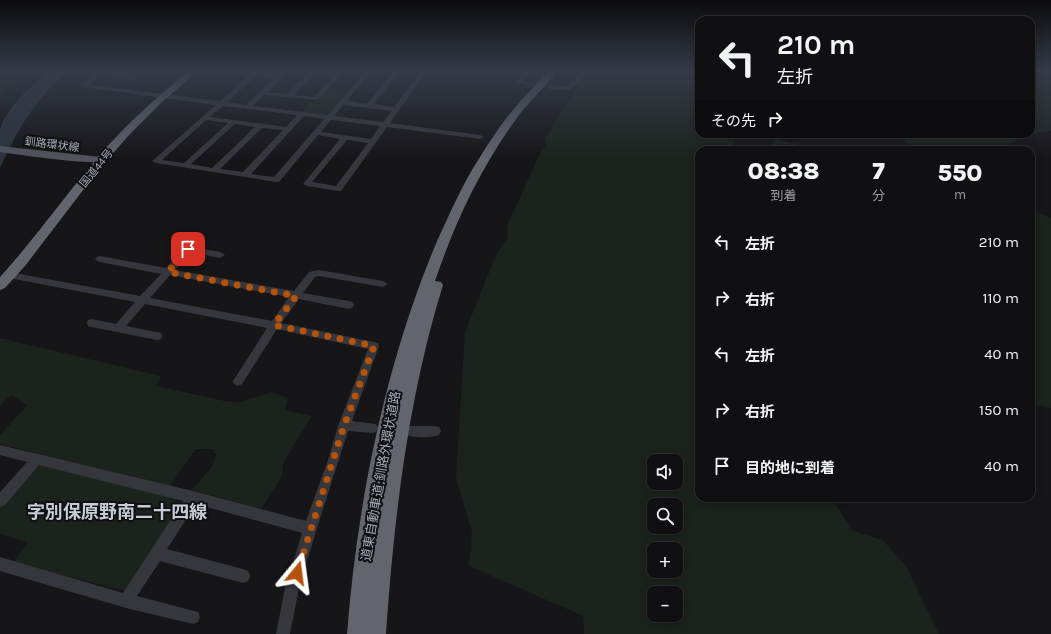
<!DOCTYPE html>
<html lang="ja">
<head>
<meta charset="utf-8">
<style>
  body { margin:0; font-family:Karla,"Noto Sans JP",sans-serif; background:#1e1e20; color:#f1f3f6; height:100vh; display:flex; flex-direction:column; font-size:15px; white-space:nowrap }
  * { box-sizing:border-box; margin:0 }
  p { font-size:13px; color:#9c9d9f }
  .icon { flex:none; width:22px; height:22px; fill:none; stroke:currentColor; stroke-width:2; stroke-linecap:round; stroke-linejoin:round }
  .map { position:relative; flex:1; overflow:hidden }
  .panel { position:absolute; left:695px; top:146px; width:340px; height:356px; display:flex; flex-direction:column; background:#101012; border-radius:12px; box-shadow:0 2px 10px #0003,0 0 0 1px #303032 }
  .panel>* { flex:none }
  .hud { position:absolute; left:695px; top:16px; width:340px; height:122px; border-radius:12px; box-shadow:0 2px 10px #0003,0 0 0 1px #303032; background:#101012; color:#f1f3f6; overflow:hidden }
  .fabs { position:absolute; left:647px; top:454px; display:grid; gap:8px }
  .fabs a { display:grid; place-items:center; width:36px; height:36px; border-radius:8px; background:#101012; box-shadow:0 2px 10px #0003,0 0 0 1px #303032; font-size:20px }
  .pin { position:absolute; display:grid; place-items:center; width:34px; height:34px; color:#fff; margin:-17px; border-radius:8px; box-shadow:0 2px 6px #0006 }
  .me { position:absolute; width:44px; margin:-22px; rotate:16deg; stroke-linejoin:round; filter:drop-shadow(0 0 3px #0008) }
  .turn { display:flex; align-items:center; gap:14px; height:84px; padding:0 16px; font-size:18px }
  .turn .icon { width:52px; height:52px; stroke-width:2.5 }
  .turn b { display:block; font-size:28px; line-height:34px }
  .then { display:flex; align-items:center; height:38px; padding:0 16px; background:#0003; gap:8px; font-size:15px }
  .eta { display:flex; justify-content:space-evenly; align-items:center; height:68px; text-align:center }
  .eta b { font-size:24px; font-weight:800; line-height:28px }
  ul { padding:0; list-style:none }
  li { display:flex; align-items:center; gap:12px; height:56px; padding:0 16px }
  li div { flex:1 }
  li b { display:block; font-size:15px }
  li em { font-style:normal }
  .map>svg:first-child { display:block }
  .green { fill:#1b231d; fill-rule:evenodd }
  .water { fill:#2a333d }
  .building { fill:#29282c; stroke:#302f34 }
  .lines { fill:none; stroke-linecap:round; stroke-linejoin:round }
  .minor { fill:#36363d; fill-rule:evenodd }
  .major { fill:#52535c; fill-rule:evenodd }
  .highway { fill:#62646e; fill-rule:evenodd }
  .route { stroke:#b45309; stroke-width:7; stroke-dasharray:0 12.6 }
  .labels { text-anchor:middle; stroke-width:4; stroke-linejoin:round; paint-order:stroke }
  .far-street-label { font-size:11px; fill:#a6aab9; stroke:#111013 }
  .street-label { font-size:13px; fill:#a6aab9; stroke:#111013 }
  .near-quarter-label { font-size:18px; font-weight:bold; fill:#c8cad4; stroke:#111013 }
</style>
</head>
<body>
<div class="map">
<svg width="1051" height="634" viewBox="0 0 1051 634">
  <rect width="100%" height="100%" fill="#161518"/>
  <path class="green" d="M0,71h28l-8,5 -20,21z
    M593,71h106v63h35l-2,16h-33v348h123l14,7 17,26 30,9 23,26 33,68h-355l-1,-18 -114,-50 3,-34 -16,-54 9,-146 31,-77 12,-18 -1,-11 34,-75 5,-6 -1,-6 35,-57zM654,461h22v22h-22zM654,505h22v22h-22zM654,549h22v22h-22zM654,593h22v22h-22z
    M1031,71h20v60l-20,3z
    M326,91l20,2 -18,22 -26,-3 10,-11h5z
    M900,134h127l-20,12 -21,4h-52l-28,-7z
    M774,139l48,11h-53z
    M1031,209l20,9v190l-20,-4z
    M0,338l161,38 -5,10 69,15 14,1 33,-10 16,6 -3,12 27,6 -28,45 -2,15 -21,33 -70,-19 21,-23 4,-12 -3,-6h-17l-33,47 20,7 -57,88 -113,-28 15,-21 -28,-8v-27l43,-52 -43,-11v-9l27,-30 -16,-10 -11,11z"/>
  <path class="water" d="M50,71h18c-32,26 -51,60 -68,97 0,-10 0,-28 0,-38 7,-24 31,-44 50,-59z"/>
  <path class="building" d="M106,71h41l-13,9 -34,-4z"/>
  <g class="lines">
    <path class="minor" d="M96,71h7l-13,14 130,16 34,-30 24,4 4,-4h7l-21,21 19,2 23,-23h7l-23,24 20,2 24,-26h6l-26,29 -54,-5 -11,11 75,9 38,-44h6l-25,30 20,3 27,-33h6l-26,33 20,3 27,-36h6l-37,52 90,12 4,2 -4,2 -93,-12 -46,64h-3l-31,-5 -4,-2 37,-45 -22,-4 -39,47h-3l-120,-19 -4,-2 64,-56 -133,-18v-2zM256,76l19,2 -29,27 -19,-3zM343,105l49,6 -9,11 -49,-6zM223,106l74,9 -11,12 -76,-10zM304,116l20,3 -50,58 -23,-3zM206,120l22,3 -44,40 -22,-3zM331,120l49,6 -9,13 -50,-7zM235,124l20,3 -43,41 -21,-4zM262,128l21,2 -40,42 -23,-3zM347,140l21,3 -32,43 -24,-4z
      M525,71h6l-8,10 11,3v2l-18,-4z
      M583,71h7l-20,19 -20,-1 -3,-2 3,-2 16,2z
      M188,246l32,6 5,3 -5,3 -30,-6 -15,18 119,21 15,-19 10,-2 64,11 5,3 -5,3 -64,-11 -4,1 -12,16 46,8 3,1 2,3 -2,3 -3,1 -50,-10 -18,24 93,19 4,1 1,3 -27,75 24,3 2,4 -2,4 -4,1 -24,-2 -31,97 -18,60 -9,46h-14l9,-46 17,-55 -106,-29 -29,45 76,20 5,2 2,5 -2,5 -5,2 -83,-22 -23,35 61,16 2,5 -2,5 -5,2 -67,-16 -126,-37v-14l123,36 60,-92 -144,-36 -34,40 -5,2v-15l27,-30 -27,-7v-10l193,46 113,30 22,-61 10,-34 30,-77 -91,-20 -35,55 -4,2 -4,-2 -1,-3 34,-53 -122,-24 -19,22 35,7 1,3 -1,3 -4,1 -65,-13 -4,-1 -1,-3 1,-3 4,-1 24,5 19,-22 -126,-24 -5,-3 5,-3 131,24 21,-22 -61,-12 -3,-1 -2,-2 2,-2 3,-1 66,12 19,-21zM170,275l119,22 -17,24 -122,-23z
      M411,426h24l4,1 2,4 -2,4c-8,3 -24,3 -32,0l-2,-4 2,-4z"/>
    <path class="major" d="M0,146l101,11 5,3c-7,7 -91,-6 -106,-8z"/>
    <path class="highway" d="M189,71h9l-35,30 -34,34 -29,33 -75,98 -20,22 -5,2v-13c33,-36 61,-76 92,-113 29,-35 62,-65 97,-93z
      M548,71h9c-11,16 -26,28 -38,44 -37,50 -64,107 -84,166l6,1 2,3c-35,113 -49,232 -57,349h-39c10,-131 39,-274 91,-395 13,-28 25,-56 42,-82 10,-16 21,-33 33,-47 11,-14 24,-26 35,-39z"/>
  </g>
  <linearGradient id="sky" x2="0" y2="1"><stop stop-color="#0c0c0d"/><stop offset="0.44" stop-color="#363b48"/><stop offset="1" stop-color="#363b48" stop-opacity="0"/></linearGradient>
  <rect width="1051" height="160" fill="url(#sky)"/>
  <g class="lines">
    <path class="route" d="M188,249l-20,23 128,24 -22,29 100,21 -30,80 -47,147"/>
  </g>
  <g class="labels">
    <g class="far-street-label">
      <text transform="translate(52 144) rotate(7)" y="4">釧路環状線</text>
      <text transform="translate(96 168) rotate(-51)" y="4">国道44号</text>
    </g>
    <g class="street-label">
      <text transform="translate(380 476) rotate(-80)" y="5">道東自動車道;釧路外環状道路</text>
    </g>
    <g class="near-quarter-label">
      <text x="117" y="518">字別保原野南二十四線</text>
    </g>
  </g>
</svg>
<div class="fabs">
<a><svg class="icon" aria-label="sound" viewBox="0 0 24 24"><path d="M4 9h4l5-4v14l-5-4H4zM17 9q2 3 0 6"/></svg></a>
<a><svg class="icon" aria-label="search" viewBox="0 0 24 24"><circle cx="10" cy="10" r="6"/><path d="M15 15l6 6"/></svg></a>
<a>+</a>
<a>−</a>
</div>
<div class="pin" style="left:188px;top:249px;background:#d93025"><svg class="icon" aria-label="arrive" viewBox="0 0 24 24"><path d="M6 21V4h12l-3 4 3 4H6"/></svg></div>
<svg class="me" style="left:297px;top:573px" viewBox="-20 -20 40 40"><path d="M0-17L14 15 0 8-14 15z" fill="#b45309" stroke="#fff" stroke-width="4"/></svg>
<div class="hud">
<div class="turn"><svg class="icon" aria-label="left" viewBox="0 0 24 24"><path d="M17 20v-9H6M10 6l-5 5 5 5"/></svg><div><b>210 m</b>左折</div></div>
<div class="then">その先<svg class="icon" aria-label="right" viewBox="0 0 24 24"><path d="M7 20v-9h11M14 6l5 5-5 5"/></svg></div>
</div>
<section class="panel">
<div class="eta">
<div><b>08:38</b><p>到着</p></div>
<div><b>7</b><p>分</p></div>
<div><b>550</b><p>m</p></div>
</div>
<ul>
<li><svg class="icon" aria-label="left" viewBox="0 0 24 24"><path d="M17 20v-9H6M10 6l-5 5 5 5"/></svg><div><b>左折</b></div><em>210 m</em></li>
<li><svg class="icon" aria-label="right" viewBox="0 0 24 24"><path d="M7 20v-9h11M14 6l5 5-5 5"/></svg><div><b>右折</b></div><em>110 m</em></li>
<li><svg class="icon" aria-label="left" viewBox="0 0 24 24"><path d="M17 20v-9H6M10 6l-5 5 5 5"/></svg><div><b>左折</b></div><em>40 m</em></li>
<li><svg class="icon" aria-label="right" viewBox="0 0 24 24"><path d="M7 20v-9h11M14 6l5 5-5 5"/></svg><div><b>右折</b></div><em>150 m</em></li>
<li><svg class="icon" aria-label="arrive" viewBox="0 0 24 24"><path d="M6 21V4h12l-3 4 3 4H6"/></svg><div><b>目的地に到着</b></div><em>40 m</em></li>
</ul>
</section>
</div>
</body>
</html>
